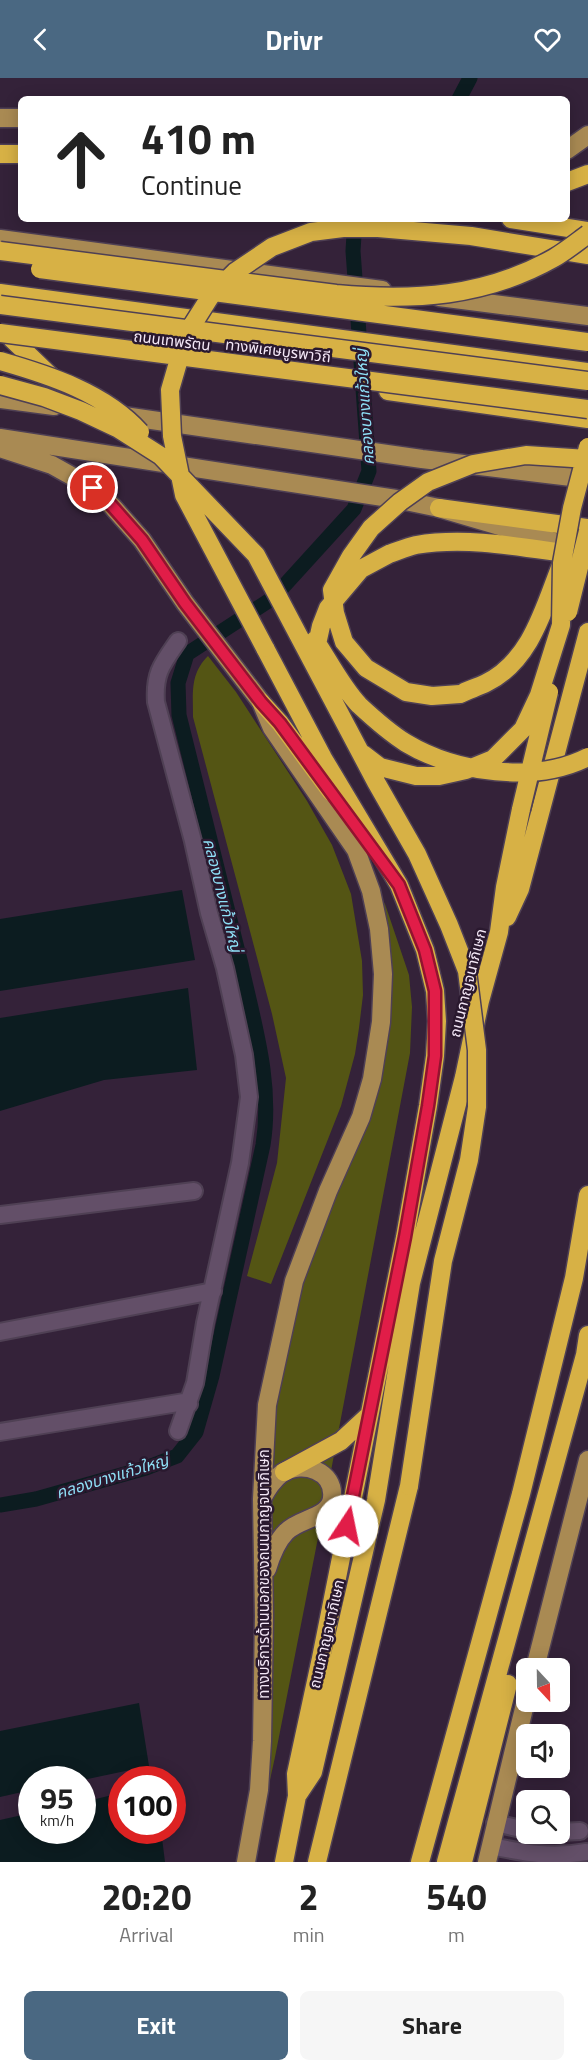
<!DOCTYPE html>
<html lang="en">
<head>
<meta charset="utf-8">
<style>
  body { margin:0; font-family:"Titillium Web","Noto Sans Thai",sans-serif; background:#f6f6f6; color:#222; height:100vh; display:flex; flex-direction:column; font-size:22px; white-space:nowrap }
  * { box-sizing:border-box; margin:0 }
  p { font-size:20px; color:#767676 }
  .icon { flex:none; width:33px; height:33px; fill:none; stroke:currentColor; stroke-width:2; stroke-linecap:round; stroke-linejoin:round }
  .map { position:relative; height:1784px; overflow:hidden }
  .drawer { display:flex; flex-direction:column; background:#fff; flex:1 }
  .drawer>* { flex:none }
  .top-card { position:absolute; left:18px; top:18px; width:552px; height:126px; border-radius:9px; box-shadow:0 3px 15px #0003; background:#fff; color:#222; overflow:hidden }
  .needle { width:39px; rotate:158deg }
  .buttons { position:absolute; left:516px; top:1580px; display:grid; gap:12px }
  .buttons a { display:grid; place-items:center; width:54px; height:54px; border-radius:9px; background:#fff; box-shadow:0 3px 15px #0003; font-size:30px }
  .speed { position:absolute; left:18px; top:1688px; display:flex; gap:12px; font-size:30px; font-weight:700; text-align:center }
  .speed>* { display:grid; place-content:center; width:78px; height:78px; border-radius:50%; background:#fff; box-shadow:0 3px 15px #0003; line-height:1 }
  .speed small { font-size:15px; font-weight:400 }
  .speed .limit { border:9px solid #d22; background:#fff; color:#111 }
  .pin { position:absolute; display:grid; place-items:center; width:51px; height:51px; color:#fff; margin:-26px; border:3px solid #fff; border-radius:50%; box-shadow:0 2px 6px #0007 }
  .me { position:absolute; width:66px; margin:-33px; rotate:11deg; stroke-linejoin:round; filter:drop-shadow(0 0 4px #0008) }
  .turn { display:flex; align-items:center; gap:21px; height:126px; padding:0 24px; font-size:27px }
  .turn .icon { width:78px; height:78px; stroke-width:2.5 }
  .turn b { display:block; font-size:42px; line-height:51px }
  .eta { display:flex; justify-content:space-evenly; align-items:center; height:102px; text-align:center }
  .eta b { font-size:36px; font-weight:700; line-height:42px }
  .button { display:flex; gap:12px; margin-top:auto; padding:12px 24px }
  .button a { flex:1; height:69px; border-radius:9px; background:#4a6882; color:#fff; font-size:24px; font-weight:700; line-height:69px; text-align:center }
  .button a+a { background:#f6f6f6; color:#222 }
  header { display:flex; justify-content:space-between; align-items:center; height:78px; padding:0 24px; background:#4a6882; color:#fff; font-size:27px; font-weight:700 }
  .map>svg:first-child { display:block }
  .green { fill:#545514 }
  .water { fill:#0c1c20 }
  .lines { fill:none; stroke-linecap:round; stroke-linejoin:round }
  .canal { stroke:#0c1c20; stroke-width:15 }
  .minor-casing { stroke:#4f4054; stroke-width:20 }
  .major-casing { stroke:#4f4054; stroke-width:21 }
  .highway-casing { stroke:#4f4054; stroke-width:21 }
  .minor { stroke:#634f68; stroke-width:16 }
  .major { stroke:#a98a53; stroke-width:18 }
  .highway { stroke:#d7b145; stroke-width:18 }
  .highway-bridge-casing { stroke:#4f4054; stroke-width:21; stroke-linecap:butt }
  .highway-bridge { stroke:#d7b145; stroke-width:18 }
  .route-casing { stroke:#92132f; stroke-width:15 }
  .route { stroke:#e11d48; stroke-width:10 }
  .labels { text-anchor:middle; stroke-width:5; stroke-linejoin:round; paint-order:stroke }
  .street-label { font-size:15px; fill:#f4e8f7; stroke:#2a192f }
  .water-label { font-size:16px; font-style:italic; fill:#8edff6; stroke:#2a192f }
</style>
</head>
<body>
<header><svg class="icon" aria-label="back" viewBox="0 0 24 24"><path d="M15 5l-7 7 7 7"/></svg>Drivr<svg class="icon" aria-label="heart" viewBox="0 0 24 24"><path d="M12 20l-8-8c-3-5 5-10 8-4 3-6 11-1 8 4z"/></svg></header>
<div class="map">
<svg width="588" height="1784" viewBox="0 0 588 1784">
  <rect width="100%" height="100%" fill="#342239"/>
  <path class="green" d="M208,578l28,36 71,109 25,44 19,49 11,67 1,34 -4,33 -4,26 -14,52 -70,178 -24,-8 30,-113 9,-85 -14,-64 -79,-297c0,-25 -3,-43 15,-61z
    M379,818l6,8 24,71 3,32 -2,46 -83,439 -52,265 -23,105 14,-487 98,-291 14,-90z"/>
  <path class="water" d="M182,812l13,70 -195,31v-72z
    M188,910l9,82 -93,10 -104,31v-93z
    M139,1625l10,63 -66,14 -51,-1 -1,11 -31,7v-66z
    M121,1715l1,37h39l4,32h-165v-42l31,-7 1,17h50l1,-28z"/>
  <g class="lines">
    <path class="canal" d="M459,21l11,-21
      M0,1427l36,-6 110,-31 31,-12 19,-24 16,-56 51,-231c10,-62 -9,-121 -22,-181 -20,-83 -41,-166 -62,-249l-1,-32 9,-29 86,-56 81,-89 15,-38 -16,-220 2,-32"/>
    <defs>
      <path id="minor" d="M0,1137l194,-24
        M0,1254l213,-41
        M178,1353l17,-48 10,-60 35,-160 9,-66 -5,-42 -19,-87 -16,-55 -16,-72 -37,-139c-2,-29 6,-38 22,-61
        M0,1354l184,-30 5,2
        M495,1745l31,7
        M560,1754l20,-1
        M540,1755h8
        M491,1768c35,7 59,12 95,6"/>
      <path id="major" d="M0,40h21
        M567,72l21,-15
        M0,161l382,51
        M439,219l149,19
        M0,321l54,7
        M117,337l305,44 166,20
        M0,360l396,61 43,9 142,42
        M0,370l52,17 41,23 19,18 30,34 43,63 76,99 11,26 84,122 15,41 8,38 4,45 -2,48 -9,57 -11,38 -33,74 -34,90 -27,124 -5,94 2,117 -2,125 -3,49 -13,72
        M262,1421c5,-10 11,-19 20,-26 21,-13 53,-2 50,25 -2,20 -33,20 -46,34 -10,10 -15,24 -19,37
        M535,1590l53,-208
        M487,1784l39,-162"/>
      <path id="highway" d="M0,76h21
        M567,104l21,-8
        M511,141l77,12
        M378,150l93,8 117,19
        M0,215l588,79
        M12,261l75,72
        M388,313l200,28
        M439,430l149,20
        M389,476c9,-3 18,-7 27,-9 53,-9 109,3 161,10
        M265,570l58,110 76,127 26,65 10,41 2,30 -2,35 -7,50 -23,131 -84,421 -25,116 1,22
        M460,616c8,-4 18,-7 26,-11 45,-22 58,-75 75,-118
        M261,624l19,21 51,69
        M507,839l13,-28 68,-257
        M284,1394l57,-31 27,-25
        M284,1784l13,-66 16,-24 63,-272 35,-217 53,-206 16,-76 19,-69 6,-45 16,-78
        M317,1784l92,-376
        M420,1784l101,-368 53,-216 14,-83
        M446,1784l139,-507 3,-20
        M463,1784l45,-178"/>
    </defs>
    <use href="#minor" class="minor-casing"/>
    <use href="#major" class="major-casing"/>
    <use href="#highway" class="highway-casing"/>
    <use href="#minor" class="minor"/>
    <use href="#major" class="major"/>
    <use href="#highway" class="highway"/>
    <defs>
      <path id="highway-bridge" d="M0,173l336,43c78,7 149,3 218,-36 12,-7 23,-16 34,-24
        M40,191l548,73
        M0,227l588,76
        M0,255l588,76
        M0,283c49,14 105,32 140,71
        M0,307l44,12 37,14 36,17 44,28 95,99 120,227 41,72 32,71 18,46 10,79v57l-8,53 -26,101 -34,225
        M568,534l20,-81
        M315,562c14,21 27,47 44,65 14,13 31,28 47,38 50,30 129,41 182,14
        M265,570l-81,-153 -12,-59 -2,-46 16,-55 24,-38 25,-25 37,-25 39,-15 32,-4h35
        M316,590l-1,-15 6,-27 7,-18 33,-39 28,-15
        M460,616l-28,2 -26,-4 -40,-24 -22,-26 -9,-29 -3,-23 19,-34 20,-28 29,-26 28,-20 45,-18 53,-9 62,4
        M363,676l17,13 36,9h23l27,-6 27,-11 30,-30 16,-34 22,-70 1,-62 10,-55 16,-61
        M521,731l28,-117"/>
    </defs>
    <use href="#highway-bridge" class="highway-bridge-casing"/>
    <use href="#highway-bridge" class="highway-bridge"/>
  </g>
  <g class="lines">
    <defs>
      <path id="route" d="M93,410l19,18 30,34 43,63 76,99 19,21 119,162 26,65 10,41v65l-7,50 -23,131 -58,289"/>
    </defs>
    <use href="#route" class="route-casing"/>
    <use href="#route" class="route"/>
  </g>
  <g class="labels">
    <g class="street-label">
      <text transform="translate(172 263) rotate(7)" y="5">ถนนเทพรัตน</text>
      <text transform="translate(278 273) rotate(7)" y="5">ทางพิเศษบูรพาวิถี</text>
      <text transform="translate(468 905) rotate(-76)" y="5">ถนนกาญจนาภิเษก</text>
      <text transform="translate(264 1496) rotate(-90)" y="5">ทางบริการด้านนอกของถนนกาญจนาภิเษก</text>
      <text transform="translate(327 1556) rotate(-77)" y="5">ถนนกาญจนาภิเษก</text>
    </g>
    <g class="water-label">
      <text transform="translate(364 329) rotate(-94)" y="6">คลองบางแก้วใหญ่</text>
      <text transform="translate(223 817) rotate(76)" y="6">คลองบางแก้วใหญ่</text>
      <text transform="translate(112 1398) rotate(-17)" y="6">คลองบางแก้วใหญ่</text>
    </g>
  </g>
</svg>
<div class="buttons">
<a><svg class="needle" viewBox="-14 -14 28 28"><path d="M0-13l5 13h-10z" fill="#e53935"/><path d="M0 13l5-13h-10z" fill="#767676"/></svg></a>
<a><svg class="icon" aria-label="sound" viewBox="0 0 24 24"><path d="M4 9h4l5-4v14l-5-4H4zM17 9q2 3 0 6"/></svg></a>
<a><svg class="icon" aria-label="search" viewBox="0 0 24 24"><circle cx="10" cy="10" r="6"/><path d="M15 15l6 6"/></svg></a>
</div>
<div class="speed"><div>95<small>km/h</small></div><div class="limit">100</div></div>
<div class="pin" style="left:93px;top:410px;background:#d93025"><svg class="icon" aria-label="arrive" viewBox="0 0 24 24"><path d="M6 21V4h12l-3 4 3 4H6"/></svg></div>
<svg class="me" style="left:347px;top:1448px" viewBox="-20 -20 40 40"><circle r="19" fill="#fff"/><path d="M0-13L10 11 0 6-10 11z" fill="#e11d48"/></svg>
<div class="top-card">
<div class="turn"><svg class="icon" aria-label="ahead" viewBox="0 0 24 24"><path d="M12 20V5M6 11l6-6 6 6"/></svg><div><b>410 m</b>Continue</div></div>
</div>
</div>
<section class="drawer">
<div class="eta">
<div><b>20:20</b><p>Arrival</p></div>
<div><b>2</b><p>min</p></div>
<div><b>540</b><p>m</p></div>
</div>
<div class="button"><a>Exit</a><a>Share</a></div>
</section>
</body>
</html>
